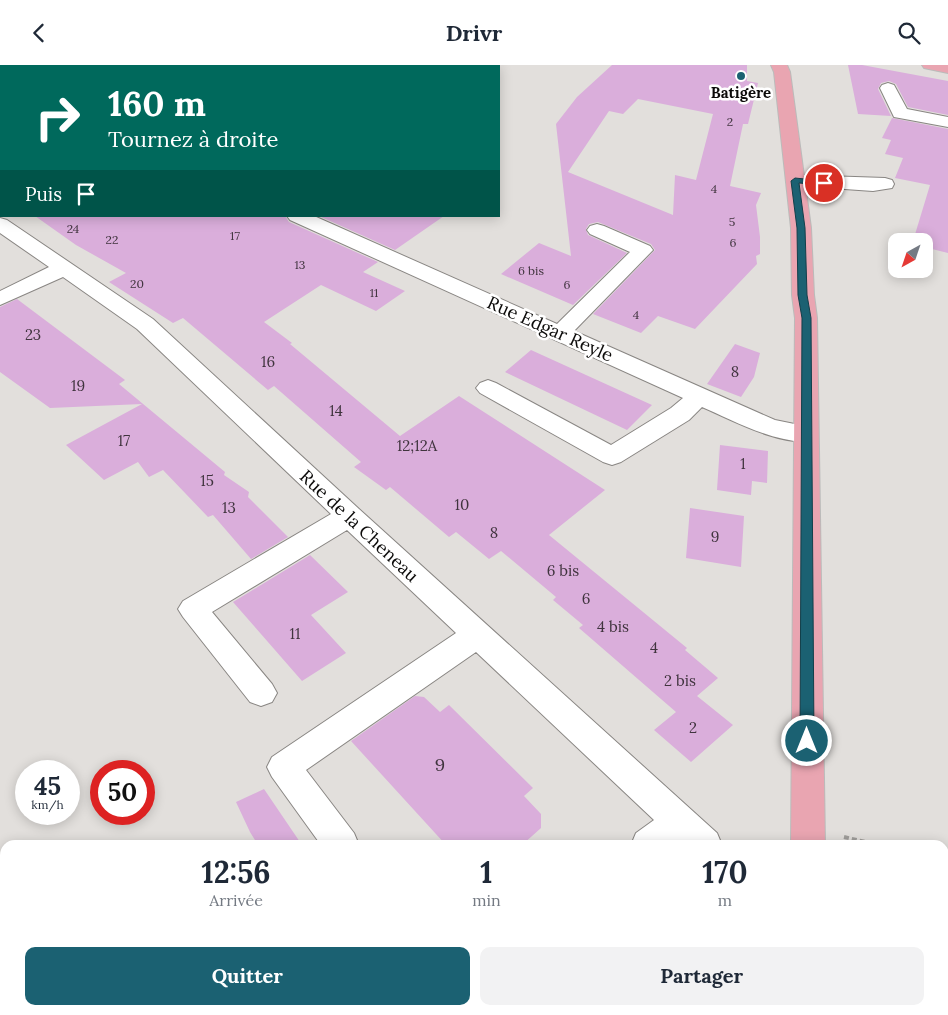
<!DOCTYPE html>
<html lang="fr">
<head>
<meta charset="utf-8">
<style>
  body { margin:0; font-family:Lora,serif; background:#f2f2f3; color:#1f2937; height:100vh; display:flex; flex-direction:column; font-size:19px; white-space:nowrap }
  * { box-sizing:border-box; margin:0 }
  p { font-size:16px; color:#747a83 }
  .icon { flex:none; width:28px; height:28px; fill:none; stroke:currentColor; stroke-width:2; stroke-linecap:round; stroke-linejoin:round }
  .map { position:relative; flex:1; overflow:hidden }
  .sheet { position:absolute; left:0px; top:775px; width:949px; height:175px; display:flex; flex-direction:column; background:#fff; border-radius:15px 15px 0 0; box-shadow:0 2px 12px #0003 }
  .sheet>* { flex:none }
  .top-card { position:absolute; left:0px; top:0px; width:500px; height:152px; box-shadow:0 2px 12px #0003; background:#00695c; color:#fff; overflow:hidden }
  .needle { width:32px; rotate:220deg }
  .buttons { position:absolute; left:888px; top:168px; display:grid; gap:10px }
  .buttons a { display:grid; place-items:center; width:45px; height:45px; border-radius:10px; background:#fff; box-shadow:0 2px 12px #0003; font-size:25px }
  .speed { position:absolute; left:15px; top:695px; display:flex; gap:10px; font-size:25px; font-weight:700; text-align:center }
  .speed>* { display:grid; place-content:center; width:65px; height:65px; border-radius:50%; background:#fff; box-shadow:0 2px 12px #0003; line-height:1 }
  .speed small { font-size:12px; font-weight:400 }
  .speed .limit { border:8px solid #d22; background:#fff; color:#111 }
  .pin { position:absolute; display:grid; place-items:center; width:42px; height:42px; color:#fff; margin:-21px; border:2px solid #fff; border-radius:50%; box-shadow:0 1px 5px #0007 }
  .me { position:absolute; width:55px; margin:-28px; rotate:0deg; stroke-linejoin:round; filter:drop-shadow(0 0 4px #0008) }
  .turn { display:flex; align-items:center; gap:18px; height:105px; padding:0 25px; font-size:22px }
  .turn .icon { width:65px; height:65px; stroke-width:2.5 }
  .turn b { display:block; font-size:35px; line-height:42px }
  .then { display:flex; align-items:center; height:48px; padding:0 25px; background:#0003; gap:10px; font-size:19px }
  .eta { display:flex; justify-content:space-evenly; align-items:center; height:85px; text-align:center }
  .eta b { font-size:30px; font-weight:800; line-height:35px }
  .action { display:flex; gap:10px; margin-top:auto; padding:10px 25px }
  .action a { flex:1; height:58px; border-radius:10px; background:#1b6172; color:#fff; font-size:20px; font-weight:800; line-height:58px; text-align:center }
  .action a+a { background:#f2f2f3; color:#1f2937 }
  header { display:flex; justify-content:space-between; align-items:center; height:65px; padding:0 25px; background:#fff; font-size:22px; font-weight:800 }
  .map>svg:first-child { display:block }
  .building { fill:#daaedb; fill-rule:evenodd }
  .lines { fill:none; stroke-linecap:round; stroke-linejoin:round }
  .minor-casing { stroke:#898683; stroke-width:2 }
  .major-casing { stroke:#bbbbba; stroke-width:2 }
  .path { stroke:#a09e9b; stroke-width:4; stroke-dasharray:5 3; stroke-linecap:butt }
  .minor { fill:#fff; fill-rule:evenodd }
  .major { fill:#e9a5b1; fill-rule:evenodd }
  .route { fill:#1b6172; stroke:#123f4a }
  .poi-dot { fill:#1b6172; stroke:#fff; stroke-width:2 }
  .labels { text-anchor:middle; stroke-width:5; stroke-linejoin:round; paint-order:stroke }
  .far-number-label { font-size:12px; fill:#40343e }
  .far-poi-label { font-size:15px; font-weight:bold; fill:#0c0b0a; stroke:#fff }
  .number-label { font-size:15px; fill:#40343e }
  .street-label { font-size:18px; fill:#0c0b0a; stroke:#fff }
  .near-number-label { font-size:18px; fill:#40343e }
</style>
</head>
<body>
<header><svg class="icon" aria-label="back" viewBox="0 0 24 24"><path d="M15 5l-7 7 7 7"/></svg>Drivr<svg class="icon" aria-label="search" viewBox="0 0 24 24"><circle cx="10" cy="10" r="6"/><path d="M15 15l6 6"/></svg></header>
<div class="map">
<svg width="948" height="950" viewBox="0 0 948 950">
  <rect width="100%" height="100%" fill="#e2dfdc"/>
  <path class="building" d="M612,0h135v16l11,2 -10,41h-5l-13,62 31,7 -5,12 4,32v17l-4,2 1,8 -62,65 -37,-13 -17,17 -48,-19 62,-64 -4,-6 -53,-22 -9,2 -3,5 2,6 39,18 -54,52 -72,-31 38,-31 32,13 -15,-132 21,-27zM638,34l75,15 -17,66 -21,-5 -2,40 -105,-43 41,-61 14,3z
    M848,0h14l86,16v34l-40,-8 -12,-23 -7,-3 -8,2 -3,6 13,27 -33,-2z
    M892,53l56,11v124l-24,-6v-6h-11l17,-56 -35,-7 8,-20 -18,-4 6,-14 -9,-2z
    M35,151h250l4,6 89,40 -15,10 42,19 -29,20 -55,-26 -57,37 28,21 -2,1 110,92 59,-40 146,94 -56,45 138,113 -2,2 33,28 -21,18 36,29 -42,37 -37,-32 22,-18 -97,-84 4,-3 -30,-25 3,-3 -55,-46 -12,8 -33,-27 -7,5 -59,-50 -4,3 -32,-23 7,-5 -87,-76 -6,4 -85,-72 -10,5 -64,-41 17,-9 -50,-28z
    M319,151h125l-49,34z
    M17,234l108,81 -6,4 106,88 -1,3 25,17 -1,5 40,40 -37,22 -38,-44 -5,2 -45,-47 -14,7 -11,-15 -34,18 -38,-35 76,-41 -92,4 -50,-36v-65z
    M735,279l25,9 -6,24 -13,20 -34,-13z
    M531,285l121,55 -25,25 -122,-58z
    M720,380l48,6 -1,32 -15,-2 -1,14 -34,-5z
    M690,443l54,8 -3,51 -55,-9z
    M310,490l38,37 -37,23 35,38 -44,28 -69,-79z
    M415,631l9,1 16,15 9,-7 84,83 -9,8 17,18v14l-19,17h-76l-95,-104z
    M264,724l38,56h-44l-8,-13 -14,-30z"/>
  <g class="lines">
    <defs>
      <path id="minor" d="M888,18l6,2 13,24 41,8v10l-54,-10 -14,-29 2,-3z
        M0,25h1v10h-1z
        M795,110l90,3 7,2 2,4 -2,4 -19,3 -85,-6 -2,-4 2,-4z
        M287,151h27l243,108 73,-72 -40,-18 -3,-4 3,-4 7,-2 7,2 46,20 3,4 -79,81 201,89 39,8 3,6 -3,6c-31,8 -84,-21 -112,-33l-13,13 -68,42 -9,3 -9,-3 -123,-69 -4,-5 4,-5 8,-3 8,3 115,62 60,-37 12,-10 -393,-178z
        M0,153l7,2 146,99 206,190 358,324 5,12h-42l-2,-2 -3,2h-44l5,-12 18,-13 -178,-168 -170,118 48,63 5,12h-38l-49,-68 -5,-10 5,-10 184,-124 -109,-103 -135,82 60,72 5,9 -5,9 -11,4 -11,-4 -67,-85 -5,-8 5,-8 148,-87 -194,-185 -74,-52 -63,28v-14l49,-24 -49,-34z
        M236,945h43l2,5h-42z"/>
      <path id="major" d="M771,0h16l3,7 21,156 3,67 3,23 8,527h-34l4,-527 -3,-23 -1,-67 -17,-156z
        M922,0h26v8l-24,-5z
        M802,945h40v5h-40z"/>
    </defs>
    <use href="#minor" class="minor-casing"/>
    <use href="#major" class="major-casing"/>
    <path class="path" d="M844,772l34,8
      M891,945v5"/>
    <use href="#minor" class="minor"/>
    <use href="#major" class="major"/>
  </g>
  <path class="route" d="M795,113l29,3 3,2 -3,2 -25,-2 6,45 2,67 4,23 3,423 -2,5 -5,1 -5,-1 -2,-5 2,-423 -4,-23 -1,-67 -6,-47z"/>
  <circle class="poi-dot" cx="741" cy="11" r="5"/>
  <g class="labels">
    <g class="far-number-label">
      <text x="730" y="61">2</text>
      <text x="714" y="128">4</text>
      <text x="732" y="161">5</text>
      <text x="73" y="168">24</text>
      <text x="235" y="175">17</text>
      <text x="112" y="179">22</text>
      <text x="733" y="182">6</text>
      <text x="300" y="204">13</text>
      <text x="531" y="210">6 bis</text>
      <text x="137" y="223">20</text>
      <text x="567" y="224">6</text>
      <text x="374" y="232">11</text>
      <text x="636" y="254">4</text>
    </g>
    <g class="far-poi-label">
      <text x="741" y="33">Batigère</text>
    </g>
    <g class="number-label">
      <text x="33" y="275">23</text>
      <text x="268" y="302">16</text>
      <text x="735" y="312">8</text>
      <text x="78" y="326">19</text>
      <text x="336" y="351">14</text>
      <text x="124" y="381">17</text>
      <text x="417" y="386">12;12A</text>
      <text x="743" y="404">1</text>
      <text x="207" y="421">15</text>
      <text x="462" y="445">10</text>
      <text x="229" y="448">13</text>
      <text x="494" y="473">8</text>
      <text x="715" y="477">9</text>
      <text x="563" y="511">6 bis</text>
      <text x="586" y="539">6</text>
      <text x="613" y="567">4 bis</text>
      <text x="295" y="574">11</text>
      <text x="654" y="588">4</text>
      <text x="680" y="621">2 bis</text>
      <text x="693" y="668">2</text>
    </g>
    <g class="street-label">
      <text transform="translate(550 264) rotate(24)" y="6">Rue Edgar Reyle</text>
      <text transform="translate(359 461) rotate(43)" y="6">Rue de la Cheneau</text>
    </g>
    <g class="near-number-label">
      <text x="440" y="706">9</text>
    </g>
  </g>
</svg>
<div class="buttons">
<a><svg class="needle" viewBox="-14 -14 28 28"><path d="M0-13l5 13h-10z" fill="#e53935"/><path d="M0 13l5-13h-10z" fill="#747a83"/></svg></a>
</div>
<div class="speed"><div>45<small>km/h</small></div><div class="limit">50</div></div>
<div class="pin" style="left:824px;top:118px;background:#d93025"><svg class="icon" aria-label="arrive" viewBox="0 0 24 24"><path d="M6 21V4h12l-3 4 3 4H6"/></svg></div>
<svg class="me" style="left:807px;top:676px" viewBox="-20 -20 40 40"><circle r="17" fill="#1b6172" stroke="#fff" stroke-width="3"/><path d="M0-11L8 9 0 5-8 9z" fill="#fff"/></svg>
<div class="top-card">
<div class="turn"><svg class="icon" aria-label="right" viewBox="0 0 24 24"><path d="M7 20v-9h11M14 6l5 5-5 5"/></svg><div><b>160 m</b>Tournez à droite</div></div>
<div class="then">Puis<svg class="icon" aria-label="arrive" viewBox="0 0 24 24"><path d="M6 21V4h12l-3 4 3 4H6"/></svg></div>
</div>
<section class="sheet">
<div class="eta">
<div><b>12:56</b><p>Arrivée</p></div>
<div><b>1</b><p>min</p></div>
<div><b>170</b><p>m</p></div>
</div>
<div class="action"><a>Quitter</a><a>Partager</a></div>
</section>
</div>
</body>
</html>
